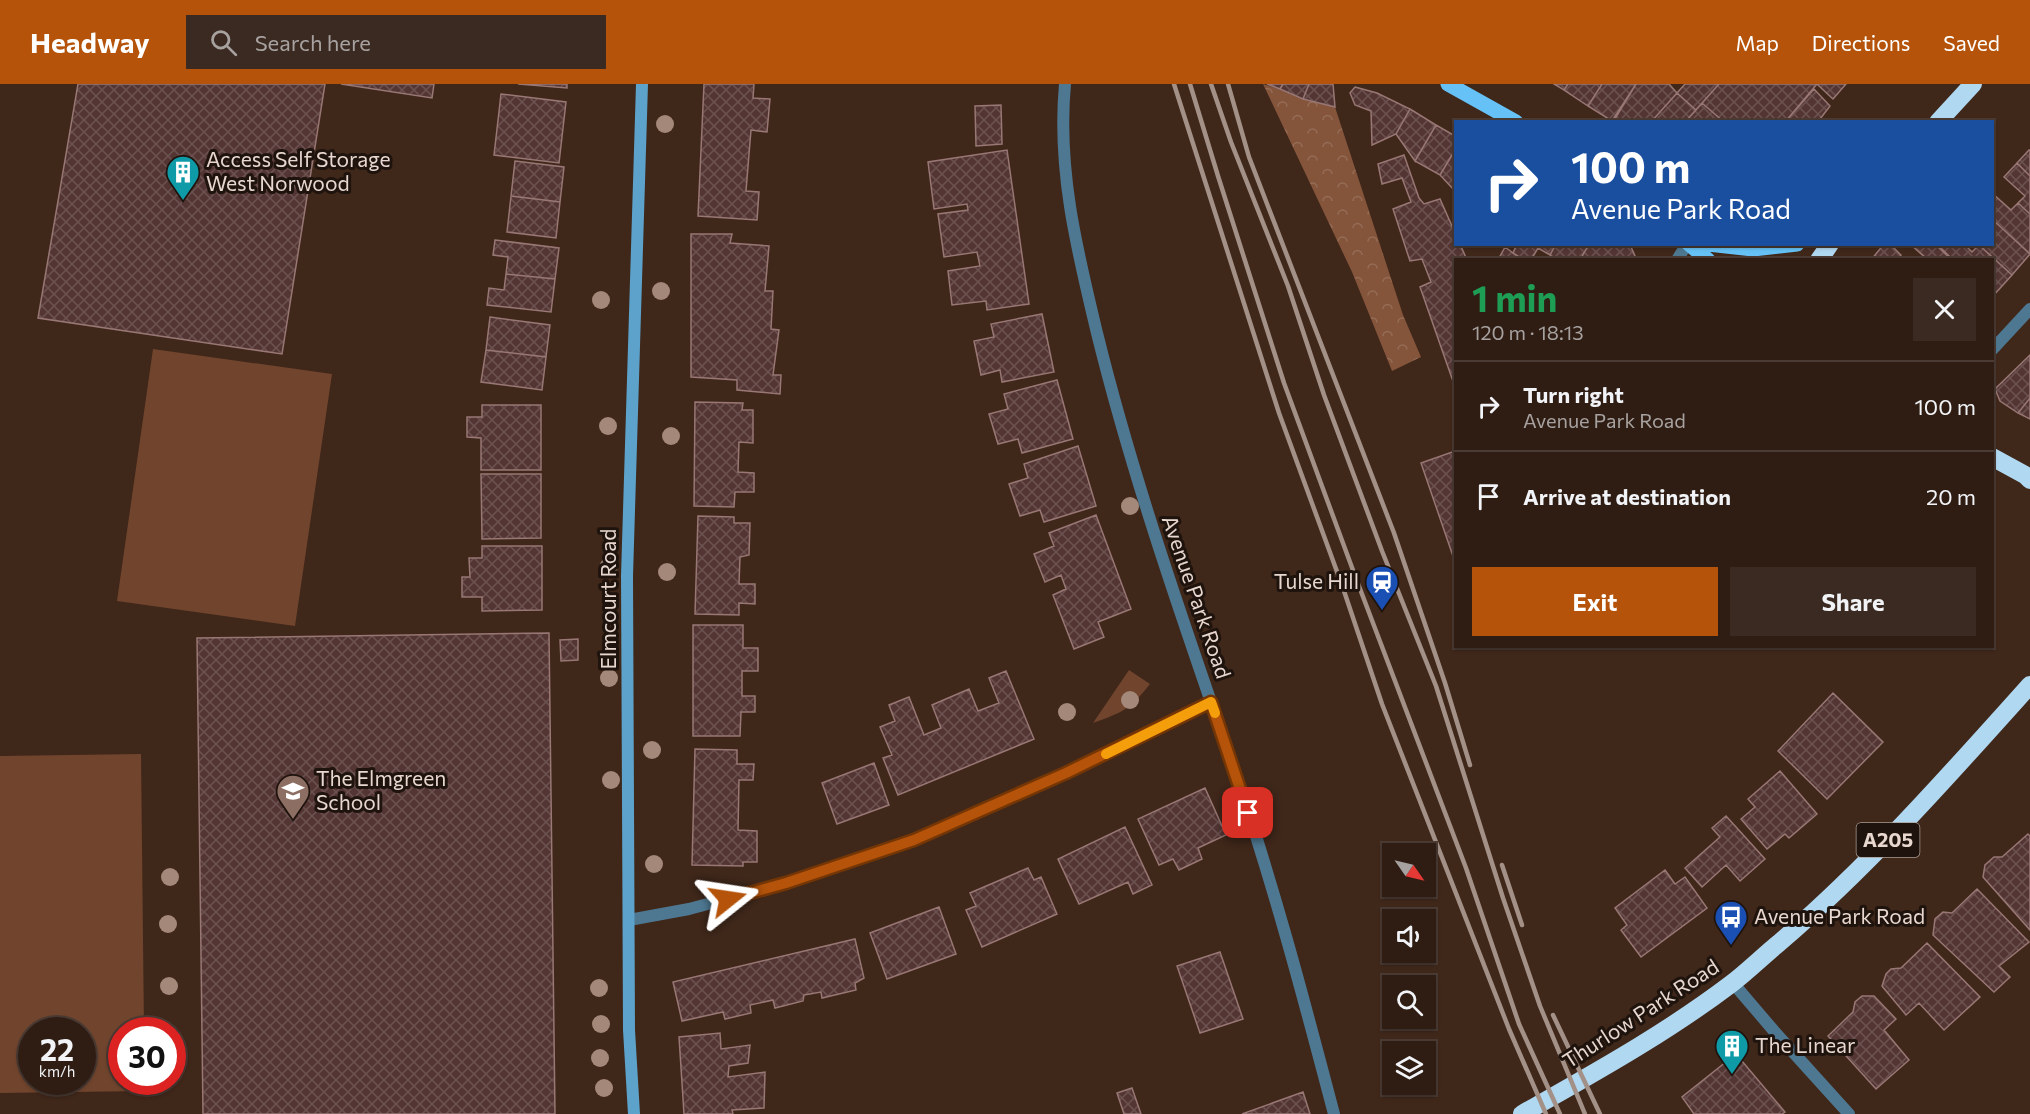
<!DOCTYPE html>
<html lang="en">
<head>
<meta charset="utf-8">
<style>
  body { margin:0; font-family:Commissioner,sans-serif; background:#3b2a22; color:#f1f3f6; height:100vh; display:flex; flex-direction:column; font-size:22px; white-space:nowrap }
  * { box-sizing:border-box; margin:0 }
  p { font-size:20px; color:#a7a2a0 }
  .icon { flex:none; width:33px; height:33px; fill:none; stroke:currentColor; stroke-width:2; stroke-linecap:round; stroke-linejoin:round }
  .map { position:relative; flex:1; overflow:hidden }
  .details { position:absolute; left:1454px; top:174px; width:540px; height:390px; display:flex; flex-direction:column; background:#2f1d14; border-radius:0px; box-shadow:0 2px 4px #0004,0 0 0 2px #4a3b34 }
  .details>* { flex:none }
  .top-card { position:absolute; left:1454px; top:36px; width:540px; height:126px; border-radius:0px; box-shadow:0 2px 4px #0004,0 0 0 2px #4a3b34; background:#1a4fa0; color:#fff; overflow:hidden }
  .needle { width:39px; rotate:124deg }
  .controls { position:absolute; left:1382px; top:759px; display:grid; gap:12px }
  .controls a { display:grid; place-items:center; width:54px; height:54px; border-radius:0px; background:#2f1d14; box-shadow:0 2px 4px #0004,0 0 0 2px #4a3b34; font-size:30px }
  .speed { position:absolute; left:18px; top:933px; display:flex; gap:12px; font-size:30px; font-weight:700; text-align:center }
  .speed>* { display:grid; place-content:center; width:78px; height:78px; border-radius:50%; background:#2f1d14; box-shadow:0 2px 4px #0004,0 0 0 2px #4a3b34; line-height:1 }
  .speed small { font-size:15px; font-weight:400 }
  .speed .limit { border:9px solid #d22; background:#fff; color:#111 }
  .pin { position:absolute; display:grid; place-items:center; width:51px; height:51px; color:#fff; margin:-26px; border-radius:12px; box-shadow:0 3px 9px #0006 }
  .me { position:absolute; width:66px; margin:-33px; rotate:75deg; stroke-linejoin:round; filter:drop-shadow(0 0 4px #0008) }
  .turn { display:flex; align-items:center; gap:21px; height:126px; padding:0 18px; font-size:27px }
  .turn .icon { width:78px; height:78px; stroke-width:2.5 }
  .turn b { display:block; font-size:42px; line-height:51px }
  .round { display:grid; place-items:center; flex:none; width:63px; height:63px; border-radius:0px; background:#3b2a22 }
  .summary { display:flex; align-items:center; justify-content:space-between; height:102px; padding:0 18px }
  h1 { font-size:36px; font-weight:700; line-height:45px; color:#1e9e55 }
  .primary-button { display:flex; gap:12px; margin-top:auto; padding:12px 18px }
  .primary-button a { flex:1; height:69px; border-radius:0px; background:#b45309; color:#fff; font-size:24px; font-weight:700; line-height:69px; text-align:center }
  .primary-button a+a { background:#3b2a22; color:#f1f3f6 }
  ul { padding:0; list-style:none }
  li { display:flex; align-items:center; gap:18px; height:90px; padding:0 18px; border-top:2px solid #4a3b34 }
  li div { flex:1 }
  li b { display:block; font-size:22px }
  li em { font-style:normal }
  header { display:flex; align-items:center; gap:36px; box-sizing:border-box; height:84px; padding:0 30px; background:#b45309; color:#fff }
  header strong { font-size:28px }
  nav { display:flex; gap:33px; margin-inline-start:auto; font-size:21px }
  .search { width:420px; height:54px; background:#3b2a22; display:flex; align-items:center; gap:15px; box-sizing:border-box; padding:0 21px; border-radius:0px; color:#a7a2a0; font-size:22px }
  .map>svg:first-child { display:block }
  .green { fill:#70442d; fill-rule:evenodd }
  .forest { fill:url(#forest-crowns) }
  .building { fill:url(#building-cross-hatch); stroke:#987774; stroke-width:1.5 }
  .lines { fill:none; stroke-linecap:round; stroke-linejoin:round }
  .street { stroke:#4e7891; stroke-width:12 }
  .secondary { stroke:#5ca2ca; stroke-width:12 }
  .primary { stroke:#66c2f6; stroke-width:15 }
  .highway { stroke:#b0d8f1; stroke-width:18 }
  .rail { stroke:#a39086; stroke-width:4.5 }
  .tree { fill:#a48879 }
  .route-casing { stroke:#753606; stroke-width:15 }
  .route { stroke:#b45309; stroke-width:10 }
  .slow { stroke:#f59e0b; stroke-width:10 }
  .labels { text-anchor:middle; stroke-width:6; stroke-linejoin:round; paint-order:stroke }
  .shield { fill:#1e130d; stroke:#ab9c95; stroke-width:1.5 }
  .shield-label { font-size:20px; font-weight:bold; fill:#e7d7cf }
  .poi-label { font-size:21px; fill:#e7d7cf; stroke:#1e130d; text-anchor:start }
  .street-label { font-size:21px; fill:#e7d7cf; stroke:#1e130d }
</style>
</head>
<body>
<header>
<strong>Headway</strong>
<div class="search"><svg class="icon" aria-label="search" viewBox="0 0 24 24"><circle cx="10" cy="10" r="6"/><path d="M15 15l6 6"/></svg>Search here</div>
<nav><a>Map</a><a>Directions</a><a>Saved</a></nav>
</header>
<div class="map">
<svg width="2030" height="1030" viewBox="0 0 2030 1030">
  <defs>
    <pattern id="forest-crowns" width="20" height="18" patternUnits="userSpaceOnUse" patternTransform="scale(1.5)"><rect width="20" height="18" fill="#84543b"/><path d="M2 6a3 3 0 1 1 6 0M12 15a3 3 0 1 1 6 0" fill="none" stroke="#956c56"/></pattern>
    <pattern id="building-cross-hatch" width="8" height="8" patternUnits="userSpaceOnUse" patternTransform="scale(1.5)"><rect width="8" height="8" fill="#533634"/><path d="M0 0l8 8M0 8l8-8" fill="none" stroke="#6c5250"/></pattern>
  </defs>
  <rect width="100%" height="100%" fill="#3f271a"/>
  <path class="green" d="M153,265l179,25 -37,252 -178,-25z
    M1129,586l21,14c-20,25 -26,28 -57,39z
    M141,670l3,276h-22v52h23v9l-145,2v-337zM32,946h50v52h-50z"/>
  <path class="forest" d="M1263,0l72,23 68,208 18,42 -29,14 -40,-99z"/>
  <path class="building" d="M78,0h247l-43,270 -244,-36z
    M341,0h93l-2,14z
    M518,0h49v4z
    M704,0h50l-1,14 17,1 -3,33 -16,-2 -5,61 13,1 -2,28 -59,-4z
    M1267,0h16l-3,5z
    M1283,0h26l-6,15 -23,-10z
    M1309,0h24l2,23 -32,-8z
    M1554,0h14l-4,6z
    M1568,0h34l-14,22 -24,-16z
    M1602,0h34l-24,37 -24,-15z
    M1636,0h33l8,9 -26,29h-38z
    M1685,0h34l-23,26 -19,-17z
    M1719,0h98l-32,38h-100z
    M1819,0h27l-13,15 -15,-14z
    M1355,3l22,6 33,16 -14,25 -24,11 -1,-34 -16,-6 -5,-12z
    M1814,5l16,17 -10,13 -2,3h-33z
    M1677,9l19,17 -11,12h-34z
    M501,10l65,8 -7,61 -65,-8z
    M1702,19l22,19h-39z
    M1001,21l1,39 -26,2 -1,-40z
    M1410,25l26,16 -21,36 -19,-27z
    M1436,41l19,11v14l-15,25 -25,-14z
    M1007,66l22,154 -42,6 -1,-9 -34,4 -4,-34 32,-5 -3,-14 -33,5 -6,-43 30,-4 -1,-6 -33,5 -6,-47z
    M1455,66v41l-15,-16z
    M2029,66h1v26l-13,-13z
    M1404,71l15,43 5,6 16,-5 15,34v11h5l7,16h-12v127l-35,-100 11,-5 -9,-23 -12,2 -17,-52 18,-7 -9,-24 -20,6 -4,-20z
    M515,77l49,6 -4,35 -49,-6z
    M2017,79l13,13v38l-12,-11 7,-7 -21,-19z
    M1992,109l19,17 7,-7 12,11v40l-38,-35z
    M511,112l49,6 -4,36 -49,-6z
    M1992,135l38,35 -18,21 -33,-30 13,-1z
    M691,150h41l-2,9 39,3 -4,45h8l-2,38 8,1 -6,45h8l-1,19 -43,-4v-10l-46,-3z
    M495,156l64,8 -4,31 -49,-5 2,-17 -15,-2z
    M1517,160h39l-6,11 -12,-7 -7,12h-7l-11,-7z
    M1556,160h33l-9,16h-23l-7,-5z
    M1589,160h39l3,3 4,9 -2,4h-53z
    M1884,160h6l11,11 -3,5h-27z
    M1910,160h27l13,13 -3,3h-19z
    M1942,160h22l8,8 7,-7 33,30 -20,22v-37h-40l-13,-12z
    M1505,163l8,6 11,7h-26z
    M506,190l49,5 -4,33 -64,-7 2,-17 15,2z
    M1042,230l12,58 -52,10 -2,-12 -19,5 -7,-34 20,-4 -3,-13z
    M490,233l60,8 -4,32 -60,-7z
    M486,266l60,7 -4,33 -61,-8z
    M2030,271v43l-12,15 -18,-12 -5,-12z
    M1057,296l16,59 -51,14 -4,-14 -20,5 -9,-30 19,-5 -4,-15z
    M2030,314v21l-12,-6z
    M695,318l48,1 -1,7h11v33l-14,-1 -1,30 16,1v19h-19l-1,15 -40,-1z
    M482,321h59v65h-60v-32l-14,-1v-20h15z
    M1078,362l18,60 -52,16 -4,-12 -20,6 -11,-32 19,-6 -4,-14z
    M1455,367v111l-34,-99z
    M481,390h60v64l-59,1z
    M1096,431l35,94 -33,13 6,15 -30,12 -21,-54 13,-6 -5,-14 -16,7 -11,-28 20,-8 -5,-13z
    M698,432l36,1v6h16l-1,32 -9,2 -1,27h16v20l-16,-1v12l-44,-1z
    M482,462h60v64l-60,1v-14h-20v-20h8l-1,-19h13z
    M693,541h50v23h15v23h-16v25h13v16h-14l-1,24h-47z
    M549,549l6,481h-352l-6,-476z
    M578,555v21l-17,1 -1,-21z
    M1006,587l28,68 -136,56 -15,-37 9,-3 -12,-28 15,-6 -6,-16 20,-8 15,38 17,-7 -9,-23 37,-16 9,22 21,-8 -10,-25z
    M1833,609l50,49 -56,57 -49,-48z
    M695,665l42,1v14h17l-1,16h-14l-1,50 19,1v31h-14v4l-51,-1z
    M874,679l15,42 -52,19 -15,-41z
    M1780,687l37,43 -28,24 -4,-4 -18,15 -26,-30 14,-12 -7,-8z
    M1205,704l21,47 -28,13 4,11 -23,11 -6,-11 -14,6 -21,-46z
    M1726,732l39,43 -25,22 -14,-16 -24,22 -17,-19 35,-31 -8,-9z
    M1125,743l27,58 -19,9 -5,-12 -49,22 -21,-45z
    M2028,750l2,2v94l-47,-53 2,-12 9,-8h8z
    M1028,784l6,12 7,-3 16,37 -75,33 -16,-37 10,-4 -6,-13z
    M1665,786l10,14 10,-7 22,31 -66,49 -20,-27 6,-5 -12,-17z
    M1977,805l52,53 -30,24 11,11 -16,15 -61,-57 2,-16 8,-7 9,1z
    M939,823l17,47 -69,25 -17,-46z
    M855,855l9,39 -9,5 1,7 -34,8 -1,-6 -17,3 -1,6 -28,7 -2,-8 -23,5 1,8 -26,6 -2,-7 -41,9 -9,-39z
    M1927,859l53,54 -36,33 -25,-27 -13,12 -24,-29 4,-12 5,-5 10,-1z
    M1220,868l23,67 -43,14 -23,-67z
    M1862,912h12l22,23 -12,11 25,30 -33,29 -48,-53 25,-24 2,-10z
    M720,949l1,16 29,-4 -2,18 -19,3 -1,11 37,-5 -1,36 -32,2 1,4h-49l-5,-77z
    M1736,970l49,58 -3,2h-88l-12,-17z
    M1132,1004l9,26h-17l-7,-21z
    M1303,1008l7,22h-68z"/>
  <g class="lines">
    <path class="street" d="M1065,0c-8,86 12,166 32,249 36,146 86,288 135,430 40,116 71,233 102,351
      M1677,176l10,-16
      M1992,266l38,-41
      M629,836l60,-11 97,-26 128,-43 152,-67 145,-71
      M1733,899l41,48 75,83"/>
    <path class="secondary" d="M634,1030l-5,-84 -2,-454 15,-492"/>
    <path class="primary" d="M1448,0l68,38
      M1689,160l19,16
      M1708,160l45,5 44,-5"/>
    <path class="highway" d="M1938,38l35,-38
      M1819,176l11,-16
      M1992,373l33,18 5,5
      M1522,1030c72,-41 143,-80 209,-130 17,-13 32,-28 48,-41 92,-79 171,-169 251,-258"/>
    <path class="rail" d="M1174,0l105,329 64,175 39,116 127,325 37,85
      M1190,0l28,92 66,207 70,190 112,295 53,156 41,90
      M1211,0l20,58 57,144 36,109 58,156 54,135 67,212 37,108 45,108
      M1228,0l21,73 145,376 51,150 25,82
      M1502,781l20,60
      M1553,931l47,99"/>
  </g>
  <g class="tree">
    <circle cx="665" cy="40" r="9"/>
    <circle cx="661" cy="207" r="9"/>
    <circle cx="601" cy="216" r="9"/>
    <circle cx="608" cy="342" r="9"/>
    <circle cx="671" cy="352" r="9"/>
    <circle cx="1130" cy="422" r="9"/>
    <circle cx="609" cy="482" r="9"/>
    <circle cx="667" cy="488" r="9"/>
    <circle cx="609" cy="594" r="9"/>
    <circle cx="1130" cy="616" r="9"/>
    <circle cx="1067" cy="628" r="9"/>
    <circle cx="652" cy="666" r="9"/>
    <circle cx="611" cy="696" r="9"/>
    <circle cx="654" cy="780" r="9"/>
    <circle cx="170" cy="793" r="9"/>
    <circle cx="168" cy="840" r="9"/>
    <circle cx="169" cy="902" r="9"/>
    <circle cx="599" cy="904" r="9"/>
    <circle cx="601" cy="940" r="9"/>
    <circle cx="600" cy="974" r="9"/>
    <circle cx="604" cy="1004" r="9"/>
  </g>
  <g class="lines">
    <defs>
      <path id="route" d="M728,815l58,-16 128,-43 152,-67 145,-71 37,111"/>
    </defs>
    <use href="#route" class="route-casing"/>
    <use href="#route" class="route"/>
    <path class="slow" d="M1106,670l105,-52 4,11"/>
  </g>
  <defs>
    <symbol id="building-pin" viewBox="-11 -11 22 30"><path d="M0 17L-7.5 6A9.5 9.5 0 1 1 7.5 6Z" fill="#0f9aa8" stroke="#1e130d"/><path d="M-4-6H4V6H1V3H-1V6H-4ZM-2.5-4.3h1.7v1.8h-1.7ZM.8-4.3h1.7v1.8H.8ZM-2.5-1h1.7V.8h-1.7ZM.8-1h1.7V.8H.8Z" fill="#fff"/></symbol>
    <symbol id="station-pin" viewBox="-11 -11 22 30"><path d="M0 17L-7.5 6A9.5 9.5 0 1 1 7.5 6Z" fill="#1a4fb4" stroke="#1e130d"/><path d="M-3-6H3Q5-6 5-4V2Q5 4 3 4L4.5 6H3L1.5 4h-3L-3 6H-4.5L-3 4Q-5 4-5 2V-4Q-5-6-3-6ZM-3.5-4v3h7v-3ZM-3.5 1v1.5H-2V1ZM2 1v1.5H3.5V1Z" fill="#fff"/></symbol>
    <symbol id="school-pin" viewBox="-11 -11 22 30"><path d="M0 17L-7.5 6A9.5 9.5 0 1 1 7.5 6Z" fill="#8d6e63" stroke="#1e130d"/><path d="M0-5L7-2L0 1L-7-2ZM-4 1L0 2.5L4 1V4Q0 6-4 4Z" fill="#fff"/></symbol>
    <symbol id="bus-pin" viewBox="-11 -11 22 30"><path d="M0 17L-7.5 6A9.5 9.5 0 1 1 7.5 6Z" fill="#1a4fb4" stroke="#1e130d"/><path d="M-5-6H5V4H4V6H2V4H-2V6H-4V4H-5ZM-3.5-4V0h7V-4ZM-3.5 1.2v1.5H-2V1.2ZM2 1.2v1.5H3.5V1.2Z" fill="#fff"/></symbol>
  </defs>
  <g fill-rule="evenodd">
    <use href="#building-pin" x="164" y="69" width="38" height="52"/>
    <use href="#station-pin" x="1363" y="479" width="38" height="52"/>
    <use href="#school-pin" x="274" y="688" width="38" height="52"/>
    <use href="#bus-pin" x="1712" y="814" width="38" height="52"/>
    <use href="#building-pin" x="1713" y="943" width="38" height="52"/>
  </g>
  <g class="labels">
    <rect class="shield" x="1856.5" y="739" width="63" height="34" rx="4.5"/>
    <g class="shield-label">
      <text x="1888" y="763">A205</text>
    </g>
    <g class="poi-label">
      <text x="206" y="83">Access Self Storage<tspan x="206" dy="24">West Norwood</tspan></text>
      <text x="1359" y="505" text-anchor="end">Tulse Hill</text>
      <text x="316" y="702">The Elmgreen<tspan x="316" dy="24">School</tspan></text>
      <text x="1754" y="840">Avenue Park Road</text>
      <text x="1755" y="969">The Linear</text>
    </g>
    <g class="street-label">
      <text transform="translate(1196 513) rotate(71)" y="7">Avenue Park Road</text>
      <text transform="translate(609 515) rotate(-90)" y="7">Elmcourt Road</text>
      <text transform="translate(1641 930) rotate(-33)" y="7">Thurlow Park Road</text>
    </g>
  </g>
</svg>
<div class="controls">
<a><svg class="needle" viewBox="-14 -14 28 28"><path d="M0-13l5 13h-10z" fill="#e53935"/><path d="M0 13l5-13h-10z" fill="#a7a2a0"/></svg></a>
<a><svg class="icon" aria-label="sound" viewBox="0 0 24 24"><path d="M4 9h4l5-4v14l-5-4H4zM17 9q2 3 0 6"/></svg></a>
<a><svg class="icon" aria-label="search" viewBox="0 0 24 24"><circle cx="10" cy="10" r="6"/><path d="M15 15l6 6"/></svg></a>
<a><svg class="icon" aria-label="layers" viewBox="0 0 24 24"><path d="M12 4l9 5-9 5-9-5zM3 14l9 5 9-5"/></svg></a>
</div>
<div class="speed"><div>22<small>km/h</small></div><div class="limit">30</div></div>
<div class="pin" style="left:1248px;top:729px;background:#d93025"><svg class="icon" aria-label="arrive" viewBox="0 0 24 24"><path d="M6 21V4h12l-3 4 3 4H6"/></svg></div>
<svg class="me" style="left:728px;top:815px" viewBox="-20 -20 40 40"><path d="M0-17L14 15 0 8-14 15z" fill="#b45309" stroke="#fff" stroke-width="4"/></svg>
<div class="top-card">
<div class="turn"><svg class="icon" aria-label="right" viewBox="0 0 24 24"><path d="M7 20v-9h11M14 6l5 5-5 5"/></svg><div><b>100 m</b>Avenue Park Road</div></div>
</div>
<section class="details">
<div class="summary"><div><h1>1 min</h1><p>120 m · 18:13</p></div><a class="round"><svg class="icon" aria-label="close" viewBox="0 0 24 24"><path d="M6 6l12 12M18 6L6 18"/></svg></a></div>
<ul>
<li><svg class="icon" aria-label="right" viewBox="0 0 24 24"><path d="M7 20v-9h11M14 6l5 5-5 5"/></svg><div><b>Turn right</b><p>Avenue Park Road</p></div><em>100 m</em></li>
<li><svg class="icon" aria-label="arrive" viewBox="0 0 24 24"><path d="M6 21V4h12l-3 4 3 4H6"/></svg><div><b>Arrive at destination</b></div><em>20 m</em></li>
</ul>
<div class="primary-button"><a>Exit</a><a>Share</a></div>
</section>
</div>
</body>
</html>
